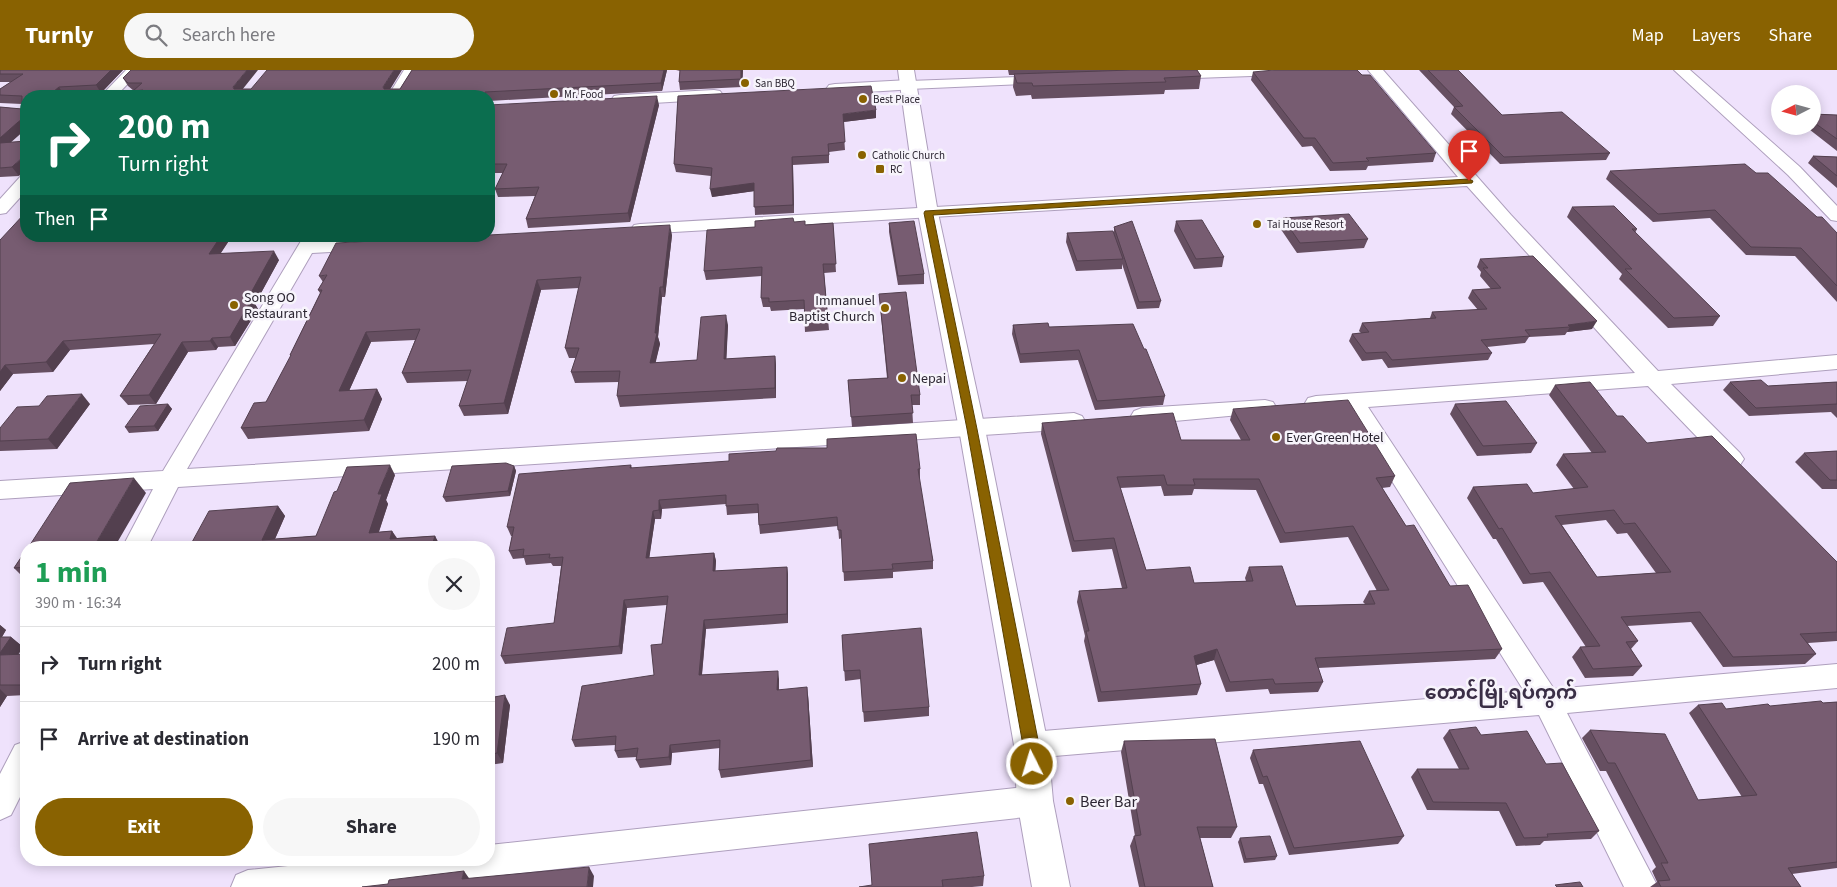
<!DOCTYPE html>
<html lang="en">
<head>
<meta charset="utf-8">
<style>
  body { margin:0; font-family:"Source Sans 3","Noto Sans Myanmar",sans-serif; background:#f7f7f7; color:#2b2b33; height:100vh; display:flex; flex-direction:column; font-size:19px; white-space:nowrap }
  * { box-sizing:border-box; margin:0 }
  p { font-size:16px; color:#7c7c81 }
  .icon { flex:none; width:28px; height:28px; fill:none; stroke:currentColor; stroke-width:2; stroke-linecap:round; stroke-linejoin:round }
  .map { position:relative; flex:1; overflow:hidden }
  .details { position:absolute; left:20px; top:471px; width:475px; height:325px; display:flex; flex-direction:column; background:#fff; border-radius:20px; box-shadow:0 2px 12px #0003 }
  .details>* { flex:none }
  .hud { position:absolute; left:20px; top:20px; width:475px; height:152px; border-radius:20px; box-shadow:0 2px 12px #0003; background:#0b6e4f; color:#fff; overflow:hidden }
  .needle { width:32px; rotate:264deg }
  .controls { position:absolute; left:1771px; top:15px; display:grid; gap:10px }
  .controls a { display:grid; place-items:center; width:50px; height:50px; border-radius:50%; background:#fff; box-shadow:0 2px 12px #0003; font-size:25px }
  .pin { position:absolute; display:grid; place-items:center; width:42px; height:42px; color:#fff; margin:-51px -21px; border-radius:50% 50% 50% 0; rotate:-45deg; box-shadow:0 0 5px #0007 }
  .pin .icon { rotate:45deg }
  .me { position:absolute; width:55px; margin:-28px; rotate:355deg; stroke-linejoin:round; filter:drop-shadow(0 0 4px #0008) }
  .turn { display:flex; align-items:center; gap:18px; height:105px; padding:0 15px; font-size:22px }
  .turn .icon { width:65px; height:65px; stroke-width:2.5 }
  .turn b { display:block; font-size:35px; line-height:42px }
  .then { display:flex; align-items:center; height:48px; padding:0 15px; background:#0003; gap:10px; font-size:19px }
  .round { display:grid; place-items:center; flex:none; width:52px; height:52px; border-radius:26px; background:#f7f7f7 }
  .head { display:flex; align-items:center; justify-content:space-between; height:85px; padding:0 15px }
  h1 { font-size:30px; font-weight:700; line-height:38px; color:#1e9e55 }
  .button { display:flex; gap:10px; margin-top:auto; padding:10px 15px }
  .button a { flex:1; height:58px; border-radius:30px; background:#896201; color:#fff; font-size:20px; font-weight:700; line-height:58px; text-align:center }
  .button a+a { background:#f7f7f7; color:#2b2b33 }
  ul { padding:0; list-style:none }
  li { display:flex; align-items:center; gap:15px; height:75px; padding:0 15px; border-top:1px solid #e1e1e2 }
  li div { flex:1 }
  li b { display:block; font-size:19px }
  li em { font-style:normal }
  header { display:flex; align-items:center; gap:30px; box-sizing:border-box; height:70px; padding:0 25px; background:#896201; color:#fff }
  header strong { font-size:24px }
  nav { display:flex; gap:28px; margin-inline-start:auto; font-size:18px }
  .search { width:350px; height:45px; background:#f7f7f7; display:flex; align-items:center; gap:12px; box-sizing:border-box; padding:0 18px; border-radius:28px; color:#7c7c81; font-size:19px }
  .map>svg:first-child { display:block }
  .lines { fill:none; stroke-linecap:round; stroke-linejoin:round }
  .minor-casing { stroke:#ae9fbd; stroke-width:2 }
  .secondary-casing { stroke:#ae9fbd; stroke-width:2 }
  .trunk-casing { stroke:#ae9fbd; stroke-width:2 }
  .minor { fill:#fff; fill-rule:evenodd }
  .secondary { fill:#fff; fill-rule:evenodd }
  .trunk { fill:#fff; fill-rule:evenodd }
  .wall { fill:#664f61; fill-rule:evenodd }
  .shaded-wall { fill:#53404f }
  .building { fill:#775c71; stroke:#53404f; fill-rule:evenodd }
  .route { fill:#896201; stroke:#594001 }
  .poi-dot { fill:#896201; stroke:#f7f4fb; stroke-width:2 }
  .labels { text-anchor:middle; stroke-width:5; stroke-linejoin:round; paint-order:stroke }
  .far-poi-label { font-size:11px; fill:#2c2632; stroke:#f7f4fb; text-anchor:start }
  .poi-label { font-size:14px; fill:#2c2632; stroke:#f7f4fb; text-anchor:start }
  .near-poi-label { font-size:16px; fill:#2c2632; stroke:#f7f4fb; text-anchor:start }
  .near-quarter-label { font-size:19px; font-weight:bold; fill:#3a2e46; stroke:#f7f4fb }
</style>
</head>
<body>
<header>
<strong>Turnly</strong>
<div class="search"><svg class="icon" aria-label="search" viewBox="0 0 24 24"><circle cx="10" cy="10" r="6"/><path d="M15 15l6 6"/></svg>Search here</div>
<nav><a>Map</a><a>Layers</a><a>Share</a></nav>
</header>
<div class="map">
<svg width="1837" height="817" viewBox="0 0 1837 817">
  <rect width="100%" height="100%" fill="#efe2fc"/>
  <g class="lines">
    <defs>
      <path id="minor" d="M126,0h15l-25,26h-15z
        M404,0h14l-16,26h-14z
        M1186,0h132l-2,3 -5,1 -143,5 -5,-1 -2,-3 2,-3z
        M1368,0h15l128,145 147,156 179,-16v14l-166,15 69,69 4,6 -4,6 -8,2 -8,-2 -76,-79 -280,21 186,282 283,-25v24l-270,25 91,174h-34l-85,-172 -508,43 -11,-3 -4,-10 4,-10 11,-3 493,-41 -178,-283 -30,2 -8,-2 -3,-5 3,-5 8,-2 319,-23 -168,-187 -827,48 -6,-1 -3,-4 3,-4 6,-1 818,-47z
        M1674,0h16l110,97 37,39v15l-6,-1 -43,-45z
        M1045,6l5,1 2,3 -2,3 -141,6 -5,-1 -2,-3 2,-3 5,-1z
        M26,106v15l-20,22 -6,1v-15l20,-22z
        M304,166h18l-3,6 48,-4 7,2 2,4 -2,4 -7,2 -55,3 -125,216 887,-56 8,3 3,5 -3,5 -8,3 -896,58 -31,61h-25l31,-59 -153,10v-18l163,-10z
        M1265,330l8,2 3,5 -3,5 -131,12 -8,-3 -3,-5 3,-5 8,-3z
        M26,671v44l-15,30 -11,5v-46l15,-29z
        M1035,716l11,5 5,10 -5,10 -11,5 -639,71h-165l5,-12 12,-5 98,-10h143v-15z"/>
      <path id="secondary" d="M909,10l6,1 3,4 -3,4 -80,5 -6,-1 -3,-4 3,-4 6,-1z
        M714,20l6,1 3,4 -3,4 -100,6 -6,-1 -3,-4 3,-4 6,-1z"/>
      <path id="trunk" d="M898,0h16l24,143 47,216 63,316 5,56 17,86h-38l-15,-86 -3,-56 -55,-316 -41,-216z"/>
    </defs>
    <use href="#minor" class="minor-casing"/>
    <use href="#secondary" class="secondary-casing"/>
    <use href="#trunk" class="trunk-casing"/>
    <use href="#minor" class="minor"/>
    <use href="#secondary" class="secondary"/>
    <use href="#trunk" class="trunk"/>
  </g>
  <path class="wall" d="M0,0h123l-22,23 -37,2 -1,1h-37l-15,46 8,34 -19,1v-70l22,2v-5l-22,-1v-14l11,-7h-11z
    M412,0h255l-5,21 -173,10v-5h-352l-3,-5 -6,-5 -5,-8 119,11h158z
    M676,0h67l-1,17 -62,3 -1,-8 1,-11z
    M1008,0h189l4,6 -2,13 -34,1 -1,4 -132,5 -1,-4 -15,1 -3,-9 1,-12h-5z
    M1419,0h39l44,45 108,38 -4,7 -106,4 -49,-50 3,-7z
    M1253,2l183,81 -3,9 -65,4 -2,4 -36,1 -18,-25 -10,1 -51,-67z
    M678,26l198,22 -33,4 2,28 -16,2v11l-36,2 1,48 -39,2 -1,-24 -42,6 -1,-21 -35,-4 -2,-8z
    M489,35h170l-29,117 -102,6 -2,-9 9,-23 -37,1 -3,-8 8,-16h-14z
    M1812,44l25,1v36l-32,-25h7z
    M1813,86l24,1v31l-29,-25z
    M1610,101l146,2 61,44 20,16v69l-42,-46 -49,-1 -36,-37 -57,4 -47,-43z
    M1572,137l65,22 -2,4 85,83 -7,10 -45,2 -49,-49 3,-5 -55,-57z
    M1283,148l85,21 -4,9 -67,5 -17,-25z
    M1176,151l48,36 -2,10 -28,2 -20,-38z
    M794,152l11,3 28,-2 3,49 -12,1 5,57 -24,2 -1,-23 -33,2 -1,-4h-7l-2,-9 1,-22 -56,4 -2,-9 51,-44z
    M889,153l35,51v10l-26,1 -9,-53z
    M1114,157l47,74 -2,7 -22,1 -15,-45v5l-46,2 -10,-29 1,-9 47,-1z
    M672,165l-7,62h-3l-4,40 2,7 -5,19 42,-3 31,-35 -2,34 49,-3 1,10v32l-156,9 -3,-11 2,-14 -44,1 -4,-11 5,-14h-7l-4,-10 14,-60 -38,2 -33,124 -44,2 -5,-10 9,-25 -61,2 -5,-10 13,-33 -44,2 -22,49 28,-2 5,10 -13,32 -121,8 -7,-11 25,-26 25,-46 -1,-1 30,-62 -2,-3 5,-8 -4,-6z
    M26,166h206l-11,17 58,7 -24,44 3,5 -23,37 -17,1 -2,3 -28,2 -32,52 -28,1 -8,-9 34,-52 -84,6 -17,22 -40,2 -13,17v-151z
    M348,166h37l-36,2z
    M1480,189l112,70 -25,3 -2,3 -36,2 -4,6 -38,4 5,6 -4,7 -100,8 -6,-9 -20,2 -13,-20 3,-7 9,-1 -2,-2 3,-8 68,-5 2,-6 46,-2 -10,-12 4,-8 19,-1 -11,-13 1,-4 -4,-5z
    M879,224l41,101v10h-8l1,18 -61,4 -4,-47 39,-2z
    M1013,255l36,2 95,22 21,47 -2,9 -68,5 -17,-50 -58,3 -8,-29z
    M1730,312l38,4 69,-4v36l-6,-6 -82,4 -26,-26z
    M1555,315l62,31 30,27 190,119v79l-29,2 8,11 -11,10 -82,3 -32,-45 -64,4 11,15 -7,8 11,17 -9,10 -48,2 -13,-21 8,-10h6l-43,-65 -20,2 -27,-45h-3l-26,-41 6,-11 60,6 41,-4 -18,-24 7,-11 29,-1 -43,-58zM1606,450l11,14 10,-1 29,40 -59,4 -35,-52z
    M90,334l-33,45 -57,2v-23z
    M168,334l4,5 -14,22 -29,2 -4,-6z
    M1455,334l82,39 -6,10 -54,3 -27,-42z
    M1233,339l162,67 -5,11 -8,1 24,38 44,60 52,63 -7,10 -177,9 5,14 -5,10 -48,2 -2,-5 -42,3 -12,-32 -18,5 5,19 -4,11 -99,7 -14,-61 1,-5 -8,-34 2,-11 43,-3 -10,-39 -40,3 -31,-118 1,-11 139,17h60l-11,-20zM1161,416l3,10 28,-1 2,-6 62,1 24,53 68,-6 29,54h-8l-6,11 2,2 -69,2 -47,-39 -4,11 1,3 -52,2 -48,-13 -26,-82z
    M1837,381v38h-15l-27,-27 9,-9z
    M631,395l1,3 288,1v9h-1l14,83v8l-40,3v6l-49,3 -2,-43 -3,1 -1,-13 -78,8 -1,-9 -1,-12 -31,2 -1,-11 -64,5 -1,10h-6l-6,39 65,-5 2,8 -1,10 72,-4 1,8v48l-82,6 -4,46 77,4v11l29,5 5,72 -92,11 -2,-8 1,-22 -48,5 -1,12 -31,3 -4,-8 1,-3 -19,1 -3,-7 1,-6 -41,2 -3,-7 82,-65 8,-31 5,-39 -40,3 -5,46 -117,10 -4,-8 53,-33 7,-57h-8l-2,-3 -25,2 -2,-7 -11,1 -4,-8 3,-15h-1l-4,-9z
    M514,396l2,5 -6,25 -64,6 -3,-5z
    M395,405l-9,25 2,4 -9,28 13,-1 5,7 38,-2 5,12h-246l-3,-4 87,-38 7,10 -10,23 41,-3 21,-45z
    M26,480v30l-12,-12z
    M0,555l6,5 -4,7h9l12,10 -5,8 8,-1v41l-19,1 -7,11z
    M842,565l87,72v9l-65,6 -3,-43 -16,2z
    M489,628l21,7 -7,58 -14,2z
    M1837,632v166l-45,6 9,13h-151l7,-5 -5,-11 4,-4 -50,-96h-6l-18,-33 8,-8 108,70 44,-3 -53,-84 9,-8 28,4z
    M1449,660l32,5 65,29 53,67 -8,8 -47,2 -4,4 -24,1 -17,-35 -72,-1 -16,-33 6,-8h42l-16,-31z
    M1124,671l113,86 -6,11h-31l13,49h-74l-9,-41 4,-10h1l-14,-84z
    M1253,680l151,86 -6,8 -109,11 -26,-71h-4l-9,-26z
    M1240,768l37,18 -2,4 -31,3 -6,-21z
    M984,806l-1,10 -11,1h-113z"/>
  <path class="shaded-wall" d="M111,0h12l-22,23 -5,-8z
    M247,0h11l-20,25 -4,-6 -1,-2z
    M394,0h8l-16,26 -3,-9z
    M664,0h3l-5,21 -1,-8z
    M741,0h2l-1,17 -1,-8z
    M59,17l5,8 -1,1h-15z
    M657,26l2,9 -29,117 -2,-9z
    M876,40v8l-33,4v-8z
    M26,45v14l-26,23v-14z
    M26,84v14l-7,8 -7,-9z
    M792,87l1,8 1,48 -1,-8z
    M754,113l1,8 -43,6 -2,-8z
    M670,155l2,10 -7,62 -2,-10z
    M221,166h11l-18,27 -5,-9z
    M274,181l5,9 -24,44 3,5 -23,37 -5,-9 17,-37z
    M537,210l4,10 -33,124 -4,-11z
    M660,217l2,10 -4,40 2,7 -7,30 -3,-11 5,-30z
    M726,245l2,10 -2,44 -2,-10z
    M1597,251l-5,8 -25,3 3,-5 -2,-2z
    M366,262l5,10 -27,60 -5,-11z
    M212,268l6,9 -2,3 -6,-9z
    M63,271l7,9 -17,22 -7,-10z
    M182,272l6,10 -32,52 -7,-9z
    M775,286l1,10v32l-1,-10z
    M5,295l8,9 -13,17v-19z
    M377,319l5,10 -13,32 -5,-11z
    M82,324l8,10 -33,45 -9,-10z
    M168,334l4,5 -14,22 -4,-5z
    M390,395l5,10 -9,25 2,4 -13,39 -6,-10 9,-39z
    M514,396l2,5 -6,25 -2,-5z
    M134,408l12,15 -32,55h-21z
    M659,430l3,9 -1,10 -2,-9z
    M278,436l7,10 -14,32 -9,-8z
    M653,441l2,8 -7,48 -2,-9z
    M392,461l6,10 -8,-2z
    M435,466l6,11 -1,1h-9z
    M714,483l2,8 -1,19 -2,-9z
    M787,497l1,8v48l-1,-9z
    M490,529l5,10 -6,30v-36z
    M624,530l3,8 -5,46 -3,-8z
    M704,550l2,9 -5,54 -2,-8z
    M0,555l6,5 -6,10z
    M11,567l12,10 -12,18 -11,-9v-3z
    M1217,579l-3,11 -24,7 4,-11z
    M778,601l1,8 -1,19 -1,-8z
    M26,608v11l-4,-4z
    M807,617l1,8 5,72 -2,-7z
    M0,619l7,7 -7,11z
    M505,625l5,10 -7,58 -6,-10z
    M670,675l2,8 -1,12 -2,-8z
    M589,797l5,9 -1,11h-6z
    M464,801l7,10 -9,-2z"/>
  <path class="building" d="M0,0h111l-15,15 -37,2 -11,9h-22v19l-26,23v-31l22,2v-13l-22,-1v-6l23,-15h-23z
    M131,0h116l-14,17 1,2h17l16,-19h127l-11,17 1,2h16l12,-19h252l-3,13 -176,9v4h-348l6,-6 -10,1 9,-8h-14l-5,-5z
    M680,0h61v9l-62,3z
    M1131,0h66l4,6 -37,2 2,4 -133,4 -1,-3h-15l-3,-9z
    M1274,0h83l5,5h8l66,78 -70,5 3,3 -36,2 -18,-25h-11l-51,-66z
    M1428,0h30l44,45 60,-3 48,41 -106,4 -50,-50 9,-1z
    M871,16l5,24 -33,4 2,28 -17,2 1,11 -37,2 1,48 -39,2v-24l-44,6 2,-21 -38,-4 4,-68z
    M657,26l-29,117 -102,6 13,-32 -44,2 12,-25h-18v-59z
    M1812,44l25,1v24l-25,-18z
    M26,71v13l-14,13 -12,1v-25z
    M1813,86l24,1v19z
    M1745,94l11,9h12l49,44h5l15,16v53l-36,-38 -50,-1 -36,-37 -57,4 -48,-43z
    M1614,136l23,23h-5l88,87 -46,2 -49,-49h7l-60,-62z
    M26,142v24h195l-12,18 65,-3 -27,49 5,-1 -22,38 -18,1 -2,3 -28,1 -33,53 -29,1 41,-62 -98,7 -17,21 -41,3 -5,7v-132z
    M1349,144l19,25 -68,4 -17,-25z
    M793,148l1,4 11,-1v4l28,-2 3,41h-13l5,57 -23,2 -1,-23 -35,2v-4h-8l1,-31 -58,4 3,-41 48,-3v-6z
    M1202,150l22,37 -28,2 -20,-38z
    M914,151l10,53 -26,2 -9,-53z
    M1132,151l29,80 -22,1 -25,-75z
    M670,155l-7,62h-3l-5,46h2l-7,30 47,-3 4,-43 25,-2 -2,44 51,-3v32l-158,8 3,-25 -49,1 8,-24h-14l16,-71 -44,3 -33,123 -45,3 12,-36 -69,3 18,-44 -54,3 -27,59 38,-2 -13,31 -123,8 13,-25 12,-1 25,-47h-1l32,-65h-4l9,-15 -8,1 17,-33 130,-7h23v-1z
    M1113,161l10,28 -46,2 -10,-28z
    M1533,186l64,65 -29,4 2,2 -45,3 5,6 -49,4 11,13 -100,7 -6,-8 -20,1 -14,-19 17,-2 -7,-9 74,-5 -4,-6 55,-3 -15,-19 29,-2 -18,-20h5l-8,-9z
    M906,222l14,103h-9l2,18 -62,4 -3,-37 40,-2 -9,-84z
    M1048,253l1,4 84,-3 11,25h2l19,47 -68,5 -18,-51 -59,4 -7,-29z
    M1761,310l7,6 69,-4v22l-81,4 -26,-26z
    M1590,312l27,34h6l24,27 65,-7 125,126v70l-37,2 16,20 -83,3 -33,-45 -79,5 17,24 -12,1 16,24 -49,3 -13,-22 20,-1 -50,-74 -20,2 -28,-46 -3,1 -26,-42 54,-3 6,9 55,-6 -25,-33 43,-2 -51,-67zM1614,440l10,14 11,-1 36,49 -74,5 -42,-61z
    M82,324l-34,45 -48,2v-13l17,-21 22,-1 8,-10z
    M1348,330l47,76 -19,2 30,48 8,-1 36,61 18,-1 34,64 -187,9 8,24 -48,2 -2,-5 -43,3 -13,-33 -23,7 7,28 -100,8 -15,-61h3l-10,-40 48,-3 -13,-50 -40,3 -32,-118 131,-10 8,27h69l-17,-31zM1164,405l3,10h28l-2,-6h66l26,54 68,-7 36,64 -20,1 6,13 -79,2 -14,-40 -33,1 4,14 -59,2 -4,-16 -44,3 -29,-93z
    M1506,331l31,42 -54,3 -28,-42z
    M168,334l-14,22 -29,1 15,-21z
    M916,364l4,35h-2l15,92 -41,3 1,5 -50,3 -2,-42h-3l-1,-13 -78,8 -1,-21 -32,2v-11l-67,5v10l-6,1 -7,47 68,-5 -1,18 74,-4v47l-83,6 -5,55 79,-4 -1,19 30,-3 4,73 -92,10 1,-30 -50,5 -1,12 -33,3 2,-12 -23,3 1,-15 -44,4 10,-54 72,-11 -3,-30 11,-1 6,-48 -44,4 -5,46 -118,10 6,-28 47,-5 9,-66 -14,1 1,-4 -27,2 1,-7 -15,2 5,-24h-7l12,-53 112,-9 -1,3 99,-7v-7l47,-3 1,-3h50v-9z
    M1837,381v29h-7l-26,-27z
    M506,393l8,3 -6,25 -65,6 9,-31z
    M390,395l-12,29h4l-13,39 23,-2 -2,8 45,-3 -4,12h-230l3,-5 -13,1 18,-33 69,-5 -16,34 54,-4 18,-44 3,-1 10,-24z
    M134,408l-41,70h-65l42,-65z
    M26,480v17l-12,1z
    M921,558l8,79 -66,5 -3,-42 -16,1 -2,-36z
    M0,567h11l-11,16z
    M26,584v24l-4,7h-22v-30z
    M505,625l-8,58 -8,2v-57z
    M1821,631l2,2 14,-1v160l-49,6 13,19h-140l-3,-6 12,-1 -9,-17h7l-53,-100h-7l-18,-33 75,4 33,66 59,-5 -59,-90 24,-2 4,6 42,-5 2,2z
    M1476,657l5,8 46,-4 19,33 16,-1 37,68 -52,3 1,3 -24,1 -18,-35 -73,-1 -16,-33h52l-20,-39z
    M1215,669l22,88h-40l16,60h-68l-11,-51 7,-1 -17,-94z
    M1360,671l44,95 -110,12 -27,-72 -4,1 -10,-27z
    M977,762l7,44 -42,4 1,7h-84l13,-2 -3,-41z
    M1270,766l7,20 -31,3 -6,-21z
    M589,797l-2,20h-225l26,-3 1,-4 75,-9 -2,8z
    M1580,812l3,5h-26l-2,-2z"/>
  <path class="route" d="M1469,109l4,2 -1,2 -539,32 44,214 62,316 1,19 -2,4 -6,2 -5,-2 -60,-339 -43,-216 1,-2z"/>
  <g class="poi-dot">
    <circle cx="745" cy="13" r="5"/>
    <circle cx="554" cy="24" r="5"/>
    <circle cx="863" cy="29" r="5"/>
    <circle cx="862" cy="85" r="5"/>
    <rect x="875" y="94" width="10" height="10" rx="2.5"/>
    <circle cx="1257" cy="154" r="5"/>
    <circle cx="234" cy="235" r="5"/>
    <circle cx="885" cy="238" r="5"/>
    <circle cx="902" cy="308" r="5"/>
    <circle cx="1276" cy="367" r="5"/>
    <circle cx="1070" cy="731" r="5"/>
  </g>
  <g class="labels">
    <g class="far-poi-label">
      <text x="755" y="17">San BBQ</text>
      <text x="564" y="28">Mr. Food</text>
      <text x="873" y="33">Best Place</text>
      <text x="872" y="89">Catholic Church</text>
      <text x="890" y="103">RC</text>
      <text x="1267" y="158">Tai House Resort</text>
    </g>
    <g class="poi-label">
      <text x="244" y="232">Song OO<tspan x="244" dy="16">Restaurant</tspan></text>
      <text x="875" y="235" text-anchor="end">Immanuel<tspan x="875" dy="16">Baptist Church</tspan></text>
      <text x="912" y="313">Nepai</text>
      <text x="1286" y="372">Ever Green Hotel</text>
    </g>
    <g class="near-poi-label">
      <text x="1080" y="737">Beer Bar</text>
    </g>
    <g class="near-quarter-label">
      <text x="1501" y="629">တောင်မြို့ရပ်ကွက်</text>
    </g>
  </g>
</svg>
<div class="controls">
<a><svg class="needle" viewBox="-14 -14 28 28"><path d="M0-13l5 13h-10z" fill="#e53935"/><path d="M0 13l5-13h-10z" fill="#7c7c81"/></svg></a>
</div>
<div class="pin" style="left:1469px;top:111px;background:#d93025"><svg class="icon" aria-label="arrive" viewBox="0 0 24 24"><path d="M6 21V4h12l-3 4 3 4H6"/></svg></div>
<svg class="me" style="left:1032px;top:694px" viewBox="-20 -20 40 40"><circle r="17" fill="#896201" stroke="#fff" stroke-width="3"/><path d="M0-11L8 9 0 5-8 9z" fill="#fff"/></svg>
<div class="hud">
<div class="turn"><svg class="icon" aria-label="right" viewBox="0 0 24 24"><path d="M7 20v-9h11M14 6l5 5-5 5"/></svg><div><b>200 m</b>Turn right</div></div>
<div class="then">Then<svg class="icon" aria-label="arrive" viewBox="0 0 24 24"><path d="M6 21V4h12l-3 4 3 4H6"/></svg></div>
</div>
<section class="details">
<div class="head"><div><h1>1 min</h1><p>390 m · 16:34</p></div><a class="round"><svg class="icon" aria-label="close" viewBox="0 0 24 24"><path d="M6 6l12 12M18 6L6 18"/></svg></a></div>
<ul>
<li><svg class="icon" aria-label="right" viewBox="0 0 24 24"><path d="M7 20v-9h11M14 6l5 5-5 5"/></svg><div><b>Turn right</b></div><em>200 m</em></li>
<li><svg class="icon" aria-label="arrive" viewBox="0 0 24 24"><path d="M6 21V4h12l-3 4 3 4H6"/></svg><div><b>Arrive at destination</b></div><em>190 m</em></li>
</ul>
<div class="button"><a>Exit</a><a>Share</a></div>
</section>
</div>
</body>
</html>
